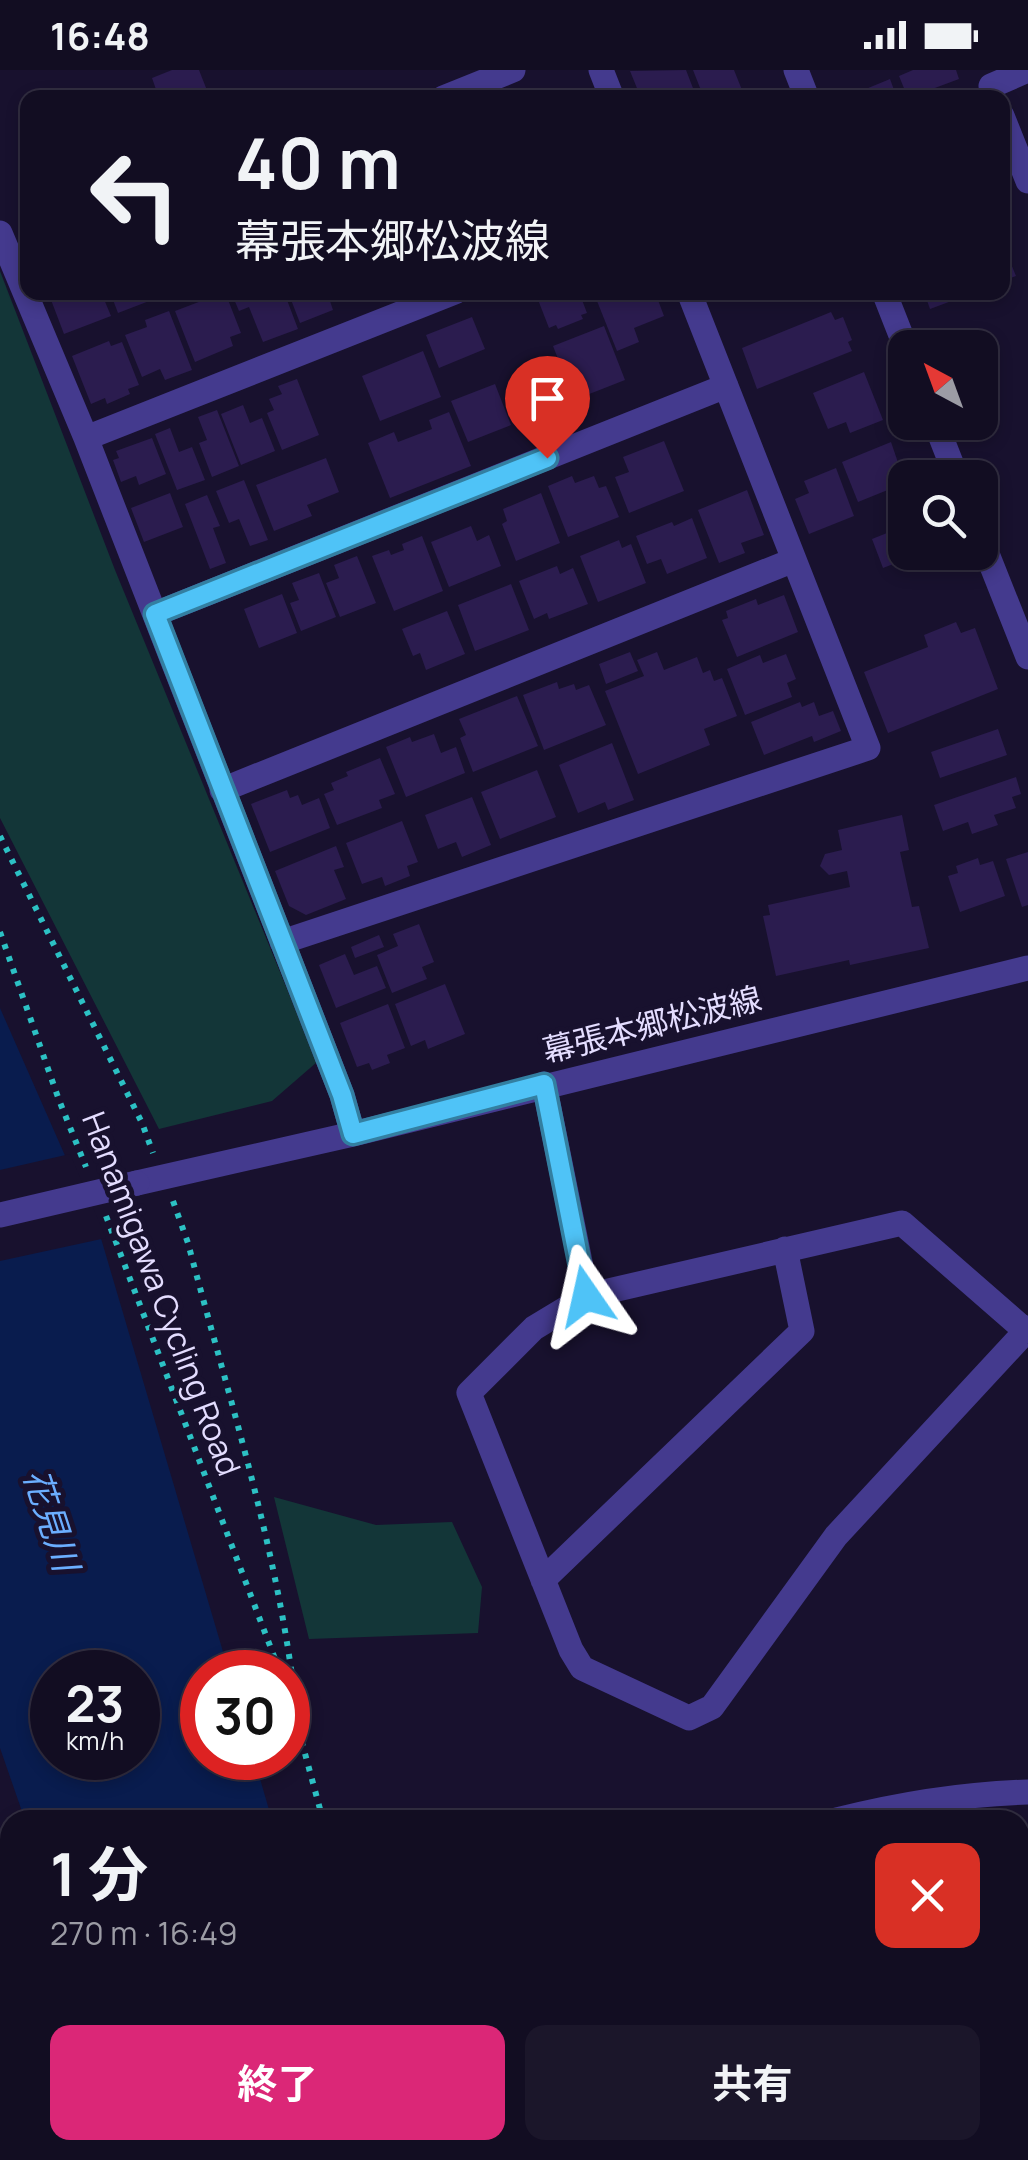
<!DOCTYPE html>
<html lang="ja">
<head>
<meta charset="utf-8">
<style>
  body { margin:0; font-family:Manrope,"Noto Sans JP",sans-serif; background:#1b162a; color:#f1f3f6; height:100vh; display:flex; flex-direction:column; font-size:38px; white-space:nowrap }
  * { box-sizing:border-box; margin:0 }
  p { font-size:32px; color:#9c9ca5 }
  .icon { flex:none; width:55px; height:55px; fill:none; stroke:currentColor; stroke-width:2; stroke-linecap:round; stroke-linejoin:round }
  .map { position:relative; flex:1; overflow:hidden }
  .side { position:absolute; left:0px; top:1740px; width:1030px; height:350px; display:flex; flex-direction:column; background:#120d22; border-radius:30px 30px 0 0; box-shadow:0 5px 15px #0003,0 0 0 2px #312d40 }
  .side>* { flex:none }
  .top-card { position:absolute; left:20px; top:20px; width:990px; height:210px; border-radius:20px; box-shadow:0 5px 15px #0003,0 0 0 2px #312d40; background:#120d22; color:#f1f3f6; overflow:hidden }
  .needle { width:65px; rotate:319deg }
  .buttons { position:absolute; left:888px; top:260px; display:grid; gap:20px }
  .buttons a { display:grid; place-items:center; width:110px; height:110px; border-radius:20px; background:#120d22; box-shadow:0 5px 15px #0003,0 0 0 2px #312d40; font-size:50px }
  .speed { position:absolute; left:30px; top:1580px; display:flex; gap:20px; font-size:50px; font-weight:700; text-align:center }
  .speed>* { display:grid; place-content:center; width:130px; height:130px; border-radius:50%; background:#120d22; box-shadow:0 5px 15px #0003,0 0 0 2px #312d40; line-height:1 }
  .speed small { font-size:25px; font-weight:400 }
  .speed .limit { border:15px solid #d22; background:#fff; color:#111 }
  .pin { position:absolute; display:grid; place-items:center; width:85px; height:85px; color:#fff; margin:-102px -42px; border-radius:50% 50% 50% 0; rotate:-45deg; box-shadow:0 0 10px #0007 }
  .pin .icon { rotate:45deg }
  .me { position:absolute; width:110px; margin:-55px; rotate:349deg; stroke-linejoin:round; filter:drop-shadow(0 0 8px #0008) }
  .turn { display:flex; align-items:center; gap:35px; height:210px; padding:0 50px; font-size:45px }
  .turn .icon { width:130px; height:130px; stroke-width:2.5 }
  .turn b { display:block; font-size:70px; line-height:85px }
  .round { display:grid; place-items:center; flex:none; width:105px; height:105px; border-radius:20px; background:#1b162a }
  .summary { display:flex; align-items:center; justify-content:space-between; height:170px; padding:0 50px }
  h1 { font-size:60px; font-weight:700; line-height:75px }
  .cta { display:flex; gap:20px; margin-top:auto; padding:20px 50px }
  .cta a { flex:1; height:115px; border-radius:20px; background:#db2777; color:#fff; font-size:40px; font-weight:700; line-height:115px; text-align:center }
  .cta a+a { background:#1b162a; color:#f1f3f6 }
  .status { display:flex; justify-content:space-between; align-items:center; height:70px; padding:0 50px; background:#120d22; direction:ltr }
  .status svg { height:28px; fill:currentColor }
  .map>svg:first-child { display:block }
  .green { fill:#133638 }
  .water { fill:#091c4e; fill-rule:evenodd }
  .pier { fill:#18112e }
  .building { fill:#2b1c4f }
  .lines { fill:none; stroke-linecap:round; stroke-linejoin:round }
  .path { stroke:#2cc1c4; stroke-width:6; stroke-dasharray:5 8; stroke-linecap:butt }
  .minor { stroke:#443a8e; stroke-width:25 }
  .minor-bridge { stroke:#443a8e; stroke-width:25 }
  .route-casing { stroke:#337fa1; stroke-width:25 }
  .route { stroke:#4fc3f7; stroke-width:18 }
  .labels { text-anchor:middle; stroke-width:10; stroke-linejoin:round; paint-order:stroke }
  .street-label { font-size:32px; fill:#e4ddff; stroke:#18112e }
  .water-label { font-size:35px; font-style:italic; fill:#6baeff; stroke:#18112e }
</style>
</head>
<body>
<div class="status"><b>16:48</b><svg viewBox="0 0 49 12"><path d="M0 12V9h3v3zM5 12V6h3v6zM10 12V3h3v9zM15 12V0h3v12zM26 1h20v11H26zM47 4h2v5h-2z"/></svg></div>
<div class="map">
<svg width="1028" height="2090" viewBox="0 0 1028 2090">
  <rect width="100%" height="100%" fill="#18112e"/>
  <path class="green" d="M0,201l115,299 202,492 -45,39 -113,28 -159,-311z
    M274,1427l102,28 76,-3 30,65 -4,46 -169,6z"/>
  <path class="water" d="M0,938l100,227 129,437h-27v86h52l18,62h-247l-25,-72zM52,1602h86v86h-86z
    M142,2080h236l3,10h-235z"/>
  <path class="pier" d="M70,1084l36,84 -106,23v-91z"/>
  <path class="building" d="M172,0h27l11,28h-51l-7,-20z
    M686,0l10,26 -4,2h-51l-11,-27z
    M693,0h41l8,20 -18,8h-20z
    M913,0h43l3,9 -51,19 -9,-22z
    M890,9l7,19h-52l16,-7z
    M1002,172l14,34 -14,5z
    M48,222h53l10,24 -47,18z
    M110,222h60v1l-52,20z
    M225,222l16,41 -11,4 3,9 -38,16 -20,-51z
    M231,222h53l14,37 -35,13 -14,-35 -10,4z
    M288,222h63v1l-21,8 3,9 -33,13z
    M535,222h44l8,21 -6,2 2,4 -25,10 -2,-4 -7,3z
    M618,222h37l9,24 -30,12 5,14 -22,9 -20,-50z
    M924,222h49v1l-43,16z
    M169,241l23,59 -27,10 -5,-11 -18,8 -17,-42 22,-8 -2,-7z
    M831,242l4,8 8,-3 9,23 -4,2 4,9 -95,38 -15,-41z
    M472,247l13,32 -46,19 -13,-33z
    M604,256l21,54 -51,20 -21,-54z
    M109,271l2,5 11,-4 17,43 -11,4 2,5 -23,10 -2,-6 -14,6 -19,-48z
    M423,281l18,46 -61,24 -18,-45z
    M864,302l19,48 -33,13 -4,-11 -18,7 -15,-36z
    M297,309l22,56 -37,15 -15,-37 7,-3 -5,-11 13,-5 -4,-8z
    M495,314l16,41 -43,17 -17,-41z
    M243,335l7,18 12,-5 13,33 -34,14 -20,-51z
    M217,340l22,56 -27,11 -13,-34 8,-3 -9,-23z
    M449,342l22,54 -81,32 -22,-55 26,-11 4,10 34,-13 -3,-9z
    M170,358l9,24 13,-5 13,33 -28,10 -22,-56z
    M152,368l14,36 -27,11 -3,-9 -15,6 -8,-22 6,-2 -3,-7z
    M664,371l20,50 -55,22 -14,-36 14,-5 -6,-15z
    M891,372l14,41 -47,19 -16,-40z
    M326,388l13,34 -32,13 5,11 -38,15 -18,-46z
    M836,398l18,48 -45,18 -14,-35 14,-6 -5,-12z
    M572,406l3,7 19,-7 5,12 7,-2 13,31 -51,20 -20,-51z
    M244,410l24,60 -18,6 -11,-27 -10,4 -13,-32z
    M747,420l17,45 -23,8 4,10 -26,10 -21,-53z
    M170,423l13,34 -39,15 -13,-34z
    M541,423l19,50 -44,18 -14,-37 5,-3 -4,-12z
    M207,425l13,31 -7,2 13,35 -16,6 -25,-65z
    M905,444v38h33l1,5 -21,9 -4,-10 -31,12 -11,-29 25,-10 -4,-10z
    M692,448l15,40 -40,16 -6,-15 -14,5 -11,-28 36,-14 2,4z
    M471,456l6,15 12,-6 12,31 -52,21 -18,-45z
    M422,466l21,55 -49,20 -22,-55 17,-6 2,5 13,-5 -2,-6z
    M619,470l3,8 9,-4 15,39 -48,19 -18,-46z
    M357,486l19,47 -36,14 -14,-34 13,-5 -5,-13z
    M557,496l3,8 13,-6 15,36 -39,15 -2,-6 -13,6 -15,-38z
    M319,503l17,44 -35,14 -11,-28 9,-3 -7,-17z
    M511,514l18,46 -54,21 -17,-46z
    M282,524l15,39 -38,15 -15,-39z
    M784,525l14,37 -61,25 -15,-37 6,-2 -2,-7 30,-12 2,6z
    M447,541l18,43 -39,16 -6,-17 -7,3 -11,-27z
    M956,552l5,11 14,-5 23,61 -110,44 -24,-61 64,-25 -4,-12z
    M630,582l8,19 -32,13 -7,-20z
    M657,582l7,18 33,-13 6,16 7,-3 4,11 8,-3 15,38 -33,13 6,16 -72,29 -33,-83 39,-15 -7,-16z
    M786,584l10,25 -9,4 5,14 -47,18 -18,-46 33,-14 3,8z
    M557,612l2,7 15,-5 2,6 13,-5 17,40 -62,25 -21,-55z
    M517,626l21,50 -65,26 -13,-34 6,-3 -7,-16z
    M800,632l2,5 12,-5 5,14 14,-5 8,20 -27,11 -2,-6 -48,19 -13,-33z
    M998,659l9,26 -67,23 -9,-26z
    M434,664l7,19 15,-6 9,26 -59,24 -20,-50 24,-10 2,5z
    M612,673l22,57 -26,10 -3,-8 -27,11 -19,-48z
    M380,688l15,36 -16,6 3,8 -45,17 -13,-31 10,-4 -3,-7 17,-7 -2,-4z
    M537,700l19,47 -56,22 -19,-47z
    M1016,707l5,17 -9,3 4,11 -22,7 4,10 -26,9 -4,-12 -25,9 -9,-26z
    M287,720l3,8 8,-3 4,10 17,-7 11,30 -60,24 -19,-48z
    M472,727l19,48 -29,12 -6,-15 -18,7 -13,-34z
    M902,745l7,35 -9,2 12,55 7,-1 10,42 -79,17 -1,-5 -73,16 -13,-60 7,-1 -2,-10 82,-18 -3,-16 -18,4 -9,-9 5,-12 17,-4 -4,-20z
    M402,751l16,41 -11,4 3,10 -25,10 -3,-9 -20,7 -16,-41z
    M336,776l8,21 -10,3 12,29 -40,16 -17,-9 -14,-35z
    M1028,782v53l-6,2 -16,-48z
    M978,788l2,7 13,-4 12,35 -45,16 -12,-36 10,-3 -2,-7z
    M419,854l15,38 -12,5 5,12 -35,14 -15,-38 21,-9 -5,-12z
    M379,865l5,12 -29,11 -4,-11z
    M345,884l9,21 23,-9 9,22 -50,20 -17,-43z
    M445,914l20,50 -37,15 -3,-9 -14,6 -16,-42z
    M388,934l17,44 -18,7 3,8 -18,7 -3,-7 -12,4 -17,-44z"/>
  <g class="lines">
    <path class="path" d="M0,766l142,287 11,30
      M0,862l59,168 27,67
      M173,1131l15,42c41,156 92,312 109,473
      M106,1146l174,456
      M288,1621l35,129
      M0,1888l10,35
      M67,2080l4,10
      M418,2080l3,10"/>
    <path class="minor" d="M601,0l11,28
      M796,0l11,28
      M991,16l37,-16
      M443,28l70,-28
      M1002,46l26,65
      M0,163l86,205 256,657 11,39
      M884,222l22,56
      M935,352l22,56
      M86,368l369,-146
      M980,466l48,121
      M155,544l571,-228
      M222,720l572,-230
      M282,872l586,-194 -179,-456
      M544,1014l43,212
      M137,1113l216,-49 675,-166
      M1026,1261l-124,-108 -315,73 -53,32 -65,65 102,257 11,18 107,50 23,-11 124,-171 190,-205 2,-3
      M543,1510l259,-249 -17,-82
      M837,1750c64,-16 125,-26 191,-28
      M1020,2065l8,-2
      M768,2081l12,-1"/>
    <path class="minor-bridge" d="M0,1145l137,-32"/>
  </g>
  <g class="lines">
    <defs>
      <path id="route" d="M547,388l-392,156 187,481 11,39 191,-50 42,212"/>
    </defs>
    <use href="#route" class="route-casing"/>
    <use href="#route" class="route"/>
  </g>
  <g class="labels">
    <g class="street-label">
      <text transform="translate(652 955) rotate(-14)" y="11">幕張本郷松波線</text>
      <text transform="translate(161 1224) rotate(69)" y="11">Hanamigawa Cycling Road</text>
    </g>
    <g class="water-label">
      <text transform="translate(51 1450) rotate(72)" y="12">花見川</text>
    </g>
  </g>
</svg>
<div class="buttons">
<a><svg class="needle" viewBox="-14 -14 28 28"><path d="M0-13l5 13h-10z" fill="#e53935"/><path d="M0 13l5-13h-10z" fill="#9c9ca5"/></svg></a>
<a><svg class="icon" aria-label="search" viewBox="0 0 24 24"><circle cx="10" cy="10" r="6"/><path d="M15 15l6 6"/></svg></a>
</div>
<div class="speed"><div>23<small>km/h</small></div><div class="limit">30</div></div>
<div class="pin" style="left:547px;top:388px;background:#d93025"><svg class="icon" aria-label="arrive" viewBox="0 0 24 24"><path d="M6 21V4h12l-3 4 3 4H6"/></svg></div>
<svg class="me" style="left:586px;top:1226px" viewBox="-20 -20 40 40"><path d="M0-17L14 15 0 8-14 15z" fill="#4fc3f7" stroke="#fff" stroke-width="4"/></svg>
<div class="top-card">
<div class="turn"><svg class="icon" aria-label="left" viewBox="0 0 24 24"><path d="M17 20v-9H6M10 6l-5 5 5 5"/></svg><div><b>40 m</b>幕張本郷松波線</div></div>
</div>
<section class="side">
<div class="summary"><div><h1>1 分</h1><p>270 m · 16:49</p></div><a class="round" style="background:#d93025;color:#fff"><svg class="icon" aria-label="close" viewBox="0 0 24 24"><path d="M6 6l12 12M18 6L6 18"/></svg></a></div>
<div class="cta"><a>終了</a><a>共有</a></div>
</section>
</div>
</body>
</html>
